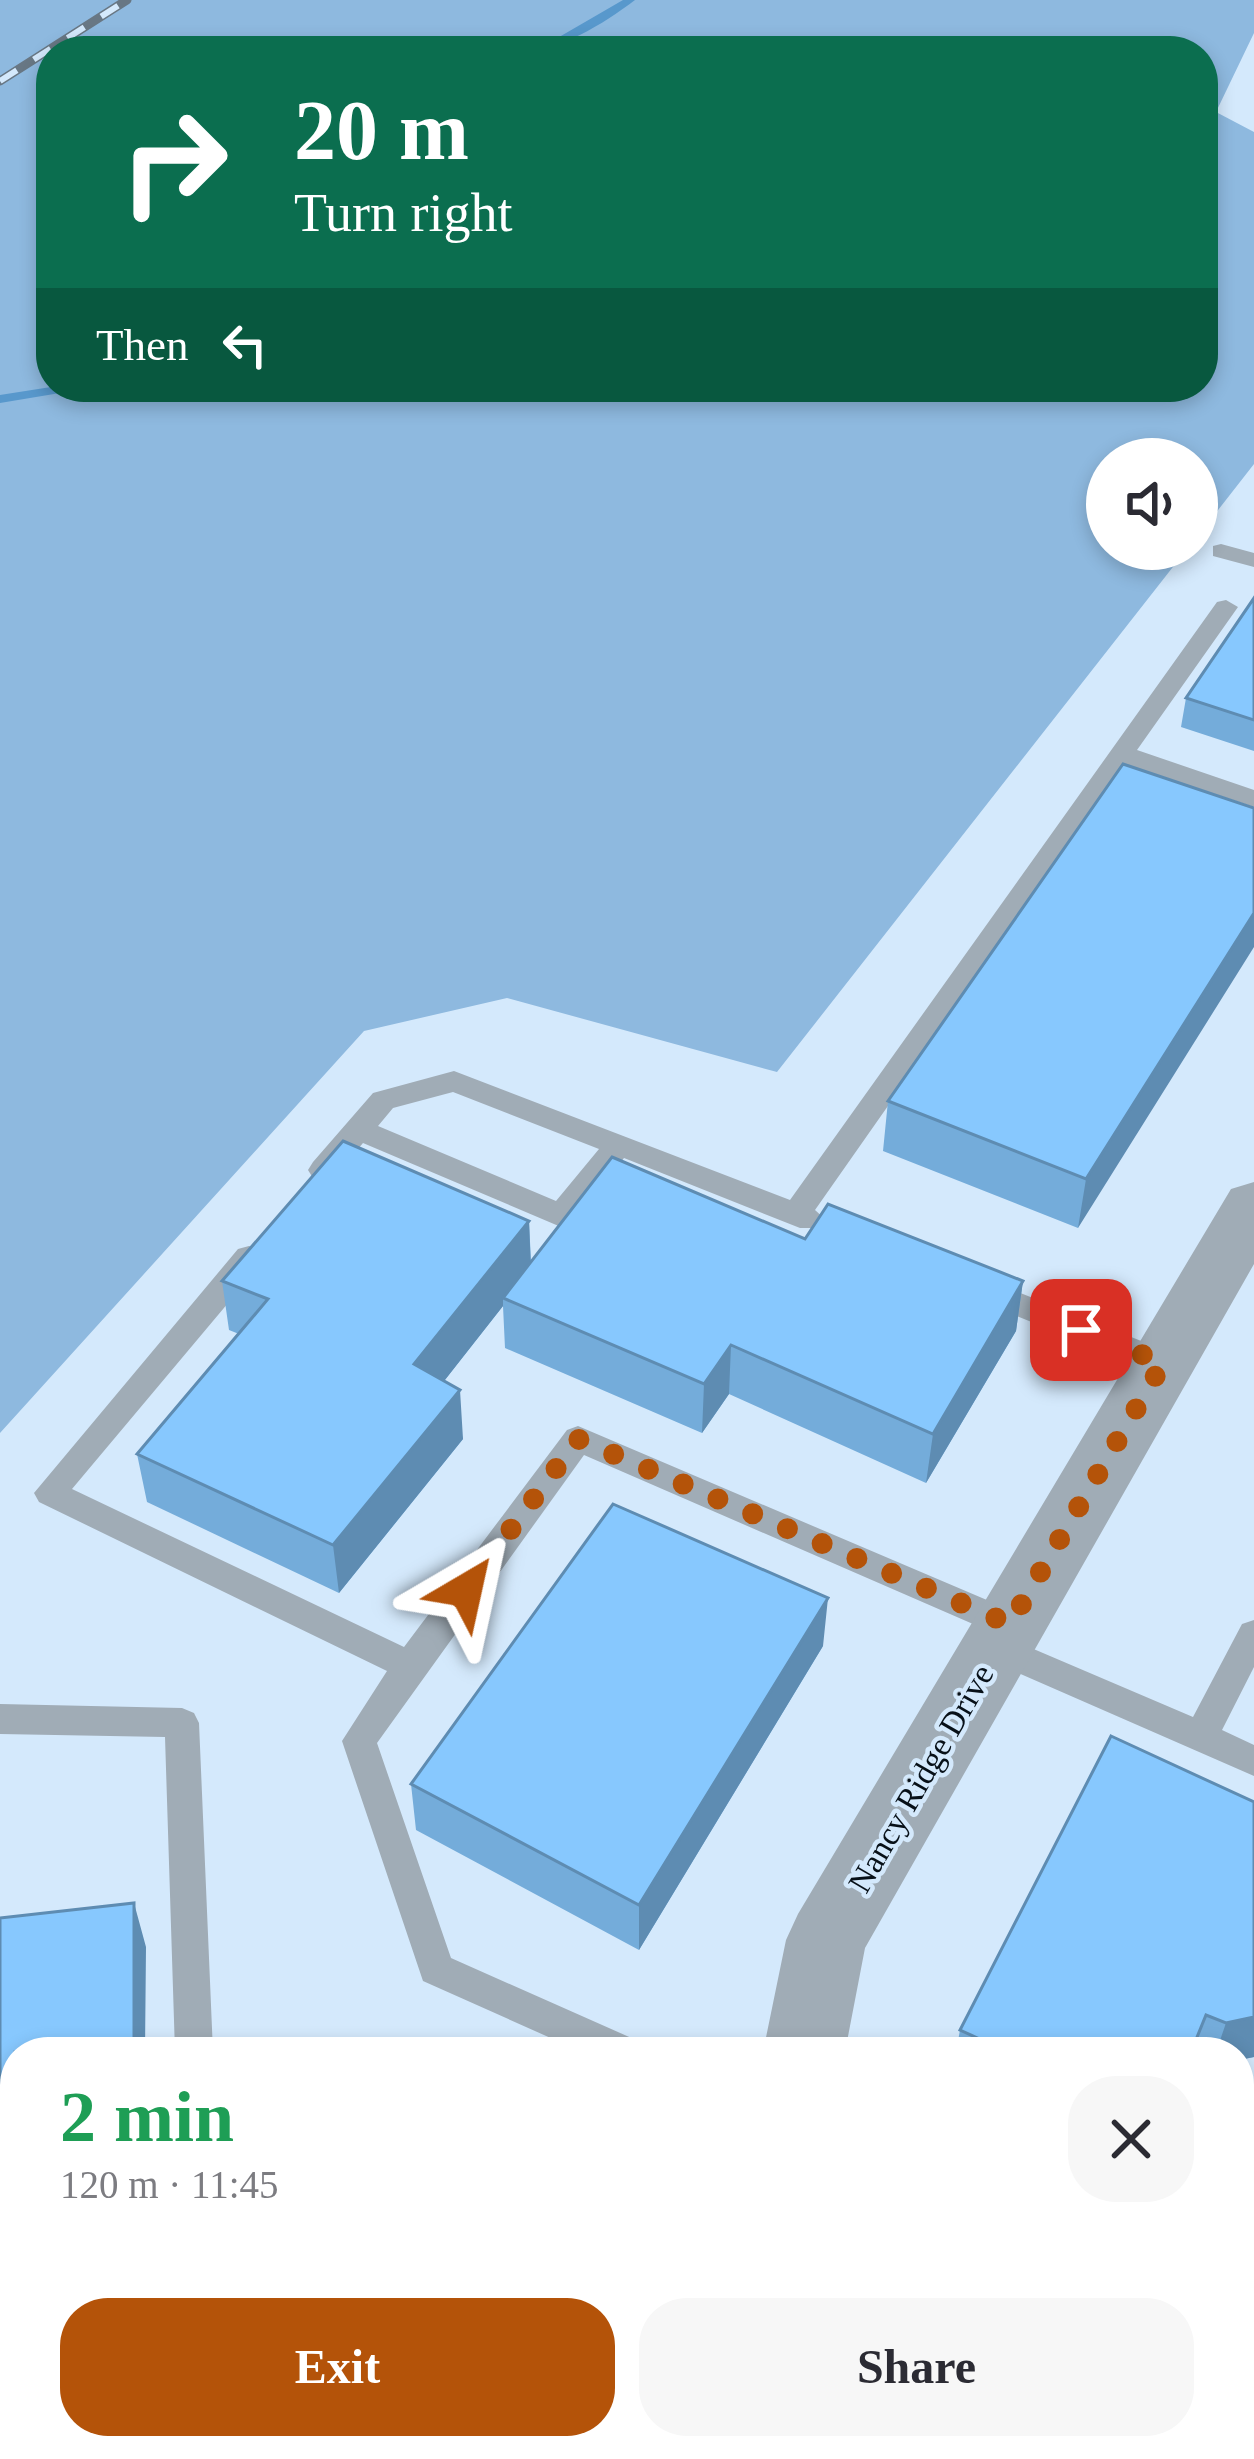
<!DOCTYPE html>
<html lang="en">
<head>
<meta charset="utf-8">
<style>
  body { margin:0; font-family:Georgia,serif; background:#f7f7f7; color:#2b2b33; height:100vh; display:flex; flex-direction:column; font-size:45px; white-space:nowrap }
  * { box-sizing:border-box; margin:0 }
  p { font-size:39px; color:#7c7c81 }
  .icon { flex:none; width:66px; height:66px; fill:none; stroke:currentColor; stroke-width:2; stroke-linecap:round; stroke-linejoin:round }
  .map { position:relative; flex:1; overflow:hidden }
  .drawer { position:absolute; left:0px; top:2037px; width:1254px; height:423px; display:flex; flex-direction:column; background:#fff; border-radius:48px 48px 0 0; box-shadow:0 6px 18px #0003 }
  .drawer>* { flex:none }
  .guide { position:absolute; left:36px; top:36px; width:1182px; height:366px; border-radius:48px; box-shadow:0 6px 18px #0003; background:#0b6e4f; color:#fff; overflow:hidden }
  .tools { position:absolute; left:1086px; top:438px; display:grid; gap:24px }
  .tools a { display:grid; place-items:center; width:132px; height:132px; border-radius:50%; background:#fff; box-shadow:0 6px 18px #0003; font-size:60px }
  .pin { position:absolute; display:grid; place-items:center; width:102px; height:102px; color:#fff; margin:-51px; border-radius:24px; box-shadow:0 6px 18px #0006 }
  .me { position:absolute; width:132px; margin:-66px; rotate:36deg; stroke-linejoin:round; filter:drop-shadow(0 0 9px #0008) }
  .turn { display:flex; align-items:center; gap:42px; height:252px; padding:0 60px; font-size:54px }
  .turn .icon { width:156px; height:156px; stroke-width:2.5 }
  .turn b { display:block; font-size:84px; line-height:102px }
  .then { display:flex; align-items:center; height:114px; padding:0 60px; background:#0003; gap:24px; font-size:45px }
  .round { display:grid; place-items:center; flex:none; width:126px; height:126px; border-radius:48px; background:#f7f7f7 }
  .summary { display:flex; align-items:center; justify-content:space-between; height:204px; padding:0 60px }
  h1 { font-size:72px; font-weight:600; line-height:90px; color:#1e9e55 }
  .primary-button { display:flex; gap:24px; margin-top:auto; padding:24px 60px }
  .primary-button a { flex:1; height:138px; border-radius:48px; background:#b45309; color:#fff; font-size:48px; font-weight:600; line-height:138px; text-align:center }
  .primary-button a+a { background:#f7f7f7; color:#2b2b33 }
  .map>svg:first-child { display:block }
  .green { fill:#8eb9df; fill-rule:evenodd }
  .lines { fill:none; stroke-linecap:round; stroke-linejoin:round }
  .stream { fill:#5898cc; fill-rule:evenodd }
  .service { fill:#a0acb6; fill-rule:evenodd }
  .tertiary { fill:#a0acb6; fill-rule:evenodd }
  .rail-casing { stroke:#687784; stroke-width:9 }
  .rail { stroke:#d4e9fc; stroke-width:6; stroke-dasharray:20; stroke-linecap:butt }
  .wall { fill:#74acda }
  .shaded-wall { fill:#5e8cb2 }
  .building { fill:#87c8fe; stroke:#5e8cb2; stroke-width:3 }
  .route { stroke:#b45309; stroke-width:21; stroke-dasharray:0 37.8 }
  .labels { text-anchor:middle; stroke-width:9; stroke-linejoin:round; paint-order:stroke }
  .street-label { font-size:33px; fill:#071018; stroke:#d4e9fc }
</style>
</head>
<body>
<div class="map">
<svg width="1254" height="2459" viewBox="0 0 1254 2459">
  <rect width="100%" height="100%" fill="#d4e9fc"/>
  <path class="green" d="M0,0h1254v33l-38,79 38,20v332l-57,73v-78h-90v90h80l-410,523 -270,-74 -143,33 -364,402zM51,51h1152v336h-1152z"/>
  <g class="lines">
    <path class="stream" d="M623,0h12c-33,25 -75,51 -117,51l36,-11z
      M51,387h27l-6,4 -72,12v-8z"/>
    <path class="service" d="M1221,544l33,9v14l-41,-11v-10z
      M1226,600l12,7 -101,143 117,40v17l-127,-42 -312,445 11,10 -4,8h-22l-176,-70 -52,66 -11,3 -198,-84 -30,35h-20l-5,-8 5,-8 60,-69 81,-22 336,129 427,-598zM453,1092l146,57 -43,52 -178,-75 15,-18z
      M249,1246l11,3 4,8 -4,8 -188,224 332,158 163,-217 11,-4 444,189 5,10 -5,10 -12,4 183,78 49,-93 12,-4v47l-32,63 32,15v31l-270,-118 -5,-10 5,-10 12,-4 -412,-179 -207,288 74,215 185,82 6,12h-60l-159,-71 -81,-240 45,-70 -348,-169 -5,-9 204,-244z
      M983,1278l191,76 5,9 -5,9 -11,3 -191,-77 -4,-8 4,-8z
      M0,1704l182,4 12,5 5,10 14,329h-38l-10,-315 -165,-3z
      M1254,2127v40l-15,6v-40z
      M187,2445h42v14h-42z
      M530,2445h42l1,14h-42z"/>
    <path class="tertiary" d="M1254,1182v82l-389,684 -20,104h-82l23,-112 12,-26 433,-725z
      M778,2445h90l5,14h-92z"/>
    <defs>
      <path id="rail" d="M0,81l127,-81"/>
    </defs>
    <use href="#rail" class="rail-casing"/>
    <use href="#rail" class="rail"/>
  </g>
  <path class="wall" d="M1254,598v153l-73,-24 5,-29z
    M1254,808l-176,420 -195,-77 5,-50z
    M529,1221l2,41 274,-23 218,42 -7,50 -90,152 -197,-89 -27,39 -197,-85 -2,-42 -59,75 19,58 -124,154 -192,-91 -10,-48 102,-120 -10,-4 -7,-49z
    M823,1646l-184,304 -223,-120 -5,-46z
    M1254,1802v255l-15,3v-8h-283l4,-22z"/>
  <path class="shaded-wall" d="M1254,913v34l-176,281 8,-49z
    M529,1221l2,50 -28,27v8l-84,107 -5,-49z
    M1023,1281l-7,50 -90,152 7,-49z
    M731,1345l-2,49 -27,39 2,-49z
    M460,1390l3,49 -124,154 -6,-48z
    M828,1598l-5,48 -184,304v-45z
    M134,1903l12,44 -1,105h-11z
    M1254,2017v40l-15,3v-8h-23l10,-29z
    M132,2445h13v14h-13z"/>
  <path class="building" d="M1254,598v122l-68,-22z
    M1123,764l131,44v105l-168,266 -198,-78z
    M343,1141l186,80 -115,143 46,26 -127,155 -196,-91 131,-155 -46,-18z
    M612,1157l193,82 23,-35 195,77 -90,153 -202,-89 -27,39 -201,-86z
    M613,1504l215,94 -189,307 -228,-121z
    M1111,1736l143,66v215l-28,6 -20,-8 -15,37h-183l-48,-22z
    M134,1903v149h-119v393h117v14h-132v-541z"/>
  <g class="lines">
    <path class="route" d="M466,1590l112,-151 432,185 153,-261 -82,-33"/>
  </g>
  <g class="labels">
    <g class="street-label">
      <text transform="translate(920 1778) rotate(-60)" y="12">Nancy Ridge Drive</text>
    </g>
  </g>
</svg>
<div class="tools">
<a><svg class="icon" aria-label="sound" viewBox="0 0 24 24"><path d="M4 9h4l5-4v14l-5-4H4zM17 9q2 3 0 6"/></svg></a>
</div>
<div class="pin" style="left:1081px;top:1330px;background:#d93025"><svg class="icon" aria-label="arrive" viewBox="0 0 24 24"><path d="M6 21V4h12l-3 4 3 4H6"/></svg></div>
<svg class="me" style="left:466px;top:1590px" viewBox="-20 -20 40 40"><path d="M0-17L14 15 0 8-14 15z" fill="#b45309" stroke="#fff" stroke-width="4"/></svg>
<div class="guide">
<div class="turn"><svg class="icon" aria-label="right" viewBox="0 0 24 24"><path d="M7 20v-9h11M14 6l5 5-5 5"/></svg><div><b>20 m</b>Turn right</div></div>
<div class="then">Then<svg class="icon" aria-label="left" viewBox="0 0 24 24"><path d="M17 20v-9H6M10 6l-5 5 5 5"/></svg></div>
</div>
<section class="drawer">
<div class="summary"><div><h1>2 min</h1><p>120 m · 11:45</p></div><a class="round"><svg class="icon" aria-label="close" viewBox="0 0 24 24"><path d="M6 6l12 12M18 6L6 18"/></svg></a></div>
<div class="primary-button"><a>Exit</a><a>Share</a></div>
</section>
</div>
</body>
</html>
